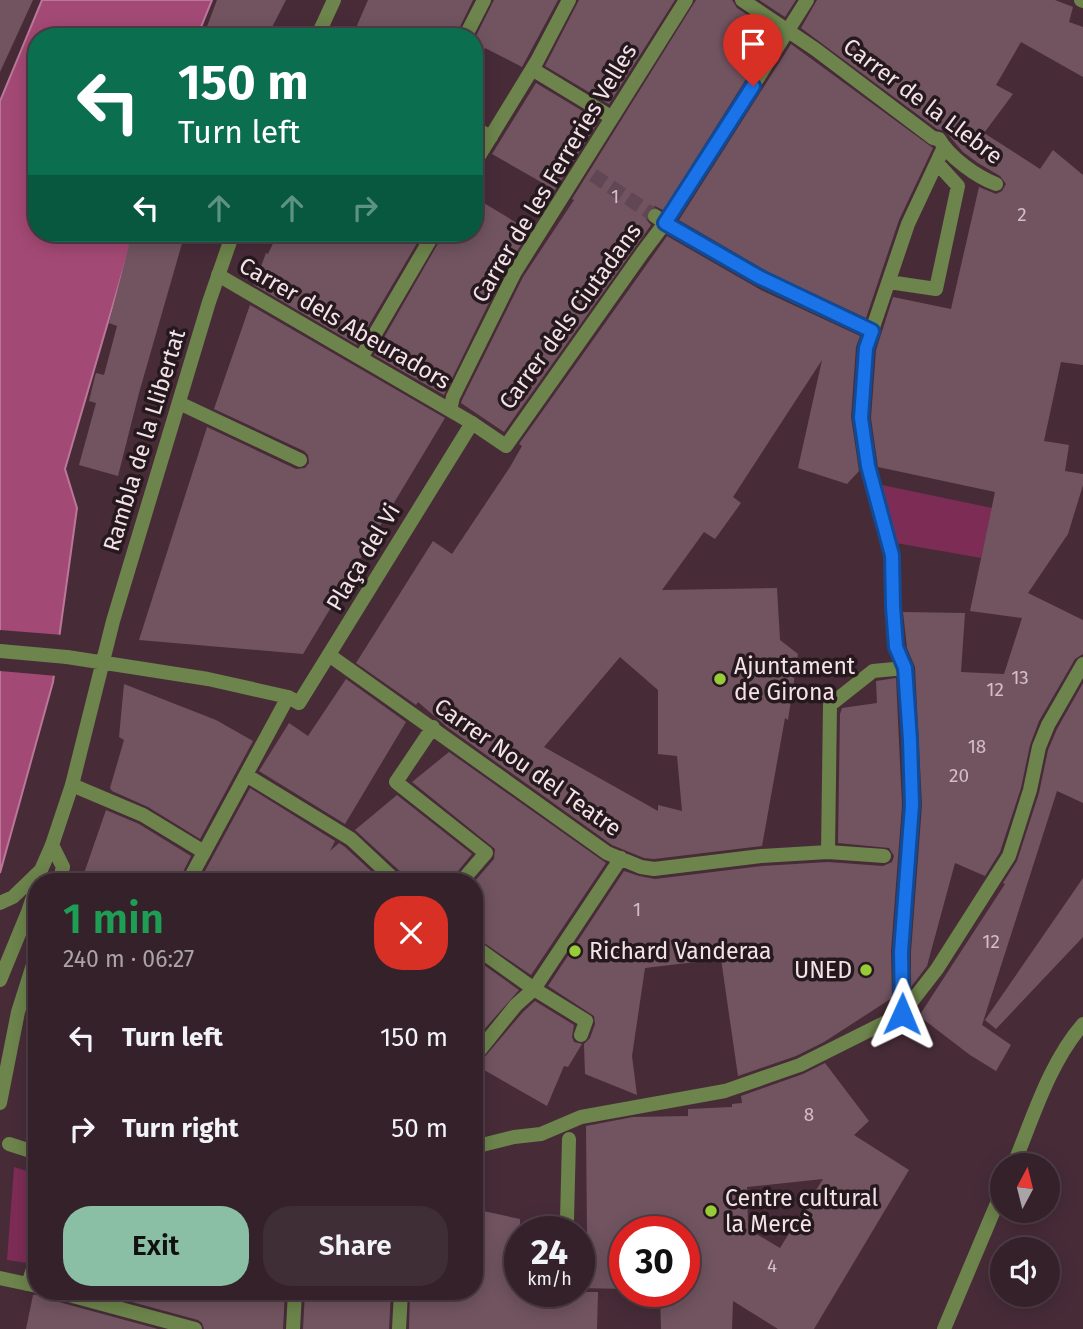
<!DOCTYPE html>
<html lang="en">
<head>
<meta charset="utf-8">
<style>
  body { margin:0; font-family:"Fira Sans",sans-serif; background:#402e36; color:#f1f3f6; height:100vh; display:flex; flex-direction:column; font-size:26px; white-space:nowrap }
  * { box-sizing:border-box; margin:0 }
  p { font-size:23px; color:#aaa3a8 }
  .icon { flex:none; width:38px; height:38px; fill:none; stroke:currentColor; stroke-width:2; stroke-linecap:round; stroke-linejoin:round }
  .map { position:relative; flex:1; overflow:hidden }
  .panel { position:absolute; left:28px; top:873px; width:455px; height:427px; display:flex; flex-direction:column; background:#35212a; border-radius:28px; box-shadow:0 4px 18px #0003,0 0 0 2px #4f3e47 }
  .panel>* { flex:none }
  .guide { position:absolute; left:28px; top:28px; width:455px; height:214px; border-radius:28px; box-shadow:0 4px 18px #0003,0 0 0 2px #4f3e47; background:#0b6e4f; color:#fff; overflow:hidden }
  .needle { width:46px; rotate:7deg }
  .tools { position:absolute; left:990px; top:1153px; display:grid; gap:14px }
  .tools a { display:grid; place-items:center; width:70px; height:70px; border-radius:50%; background:#35212a; box-shadow:0 4px 18px #0003,0 0 0 2px #4f3e47; font-size:35px }
  .speed { position:absolute; left:504px; top:1216px; display:flex; gap:14px; font-size:35px; font-weight:700; text-align:center }
  .speed>* { display:grid; place-content:center; width:91px; height:91px; border-radius:50%; background:#35212a; box-shadow:0 4px 18px #0003,0 0 0 2px #4f3e47; line-height:1 }
  .speed small { font-size:18px; font-weight:400 }
  .speed .limit { border:10px solid #d22; background:#fff; color:#111 }
  .pin { position:absolute; display:grid; place-items:center; width:60px; height:60px; color:#fff; margin:-72px -30px; border-radius:50% 50% 50% 0; rotate:-45deg; box-shadow:0 0 7px #0007 }
  .pin .icon { rotate:45deg }
  .me { position:absolute; width:77px; margin:-38px; rotate:1deg; stroke-linejoin:round; filter:drop-shadow(0 0 5px #0008) }
  .turn { display:flex; align-items:center; gap:24px; height:147px; padding:0 35px; font-size:32px }
  .turn .icon { width:91px; height:91px; stroke-width:2.5 }
  .turn b { display:block; font-size:49px; line-height:60px }
  .lanes { display:flex; align-items:center; height:66px; padding:0 35px; background:#0003; justify-content:center; gap:35px; direction:ltr }
  .lanes .off { opacity:.35 }
  .round { display:grid; place-items:center; flex:none; width:74px; height:74px; border-radius:28px; background:#402e36 }
  .headline { display:flex; align-items:center; justify-content:space-between; height:119px; padding:0 35px }
  h1 { font-size:42px; font-weight:600; line-height:52px; color:#1e9e55 }
  .primary-button { display:flex; gap:14px; margin-top:auto; padding:14px 35px }
  .primary-button a { flex:1; height:80px; border-radius:28px; background:#8abfa5; color:#111; font-size:28px; font-weight:600; line-height:80px; text-align:center }
  .primary-button a+a { background:#402e36; color:#f1f3f6 }
  ul { padding:0; list-style:none }
  li { display:flex; align-items:center; gap:21px; height:91px; padding:0 35px }
  li div { flex:1 }
  li b { display:block; font-size:26px }
  li em { font-style:normal }
  .map>svg:first-child { display:block }
  .green { fill:#7d2c56 }
  .water { fill:#a34975; stroke:#bb7798; stroke-width:2 }
  .pier { fill:#472c38 }
  .building { fill:#715460; fill-rule:evenodd }
  .lines { fill:none; stroke-linecap:round; stroke-linejoin:round }
  .pedestrian-tunnel { stroke:#614753; stroke-width:14; stroke-dasharray:14 7; stroke-linecap:butt }
  .pedestrian { stroke:#6d844c; stroke-width:14 }
  .minor { stroke:#6d844c; stroke-width:14 }
  .route-casing { stroke:#114b97; stroke-width:18 }
  .route { stroke:#1a73e8; stroke-width:12 }
  .poi-dot { fill:#97cc38; stroke:#25191e; stroke-width:2.5 }
  .labels { text-anchor:middle; stroke-width:7; stroke-linejoin:round; paint-order:stroke }
  .number-label { font-size:19px; fill:#d3bec7 }
  .street-label { font-size:23px; fill:#f4e2e9; stroke:#25191e }
  .poi-label { font-size:23px; fill:#f4e2e9; stroke:#25191e; text-anchor:start }
</style>
</head>
<body>
<div class="map">
<svg width="1083" height="1329" viewBox="0 0 1083 1329">
  <rect width="100%" height="100%" fill="#472c38"/>
  <path class="green" d="M882,485l110,23 -11,50 -85,-15z
    M14,1167l23,7v55l-10,34 -20,-3z"/>
  <path class="water" d="M42,0h170l-15,37h-160v196h97l-69,236 12,39 -24,174 -53,191v-772z"/>
  <path class="pier" d="M0,630l63,5 -6,41 -57,-5z"/>
  <path class="building" d="M0,0h33l-33,72z
    M217,0h69l-19,37h-64z
    M368,0h105l-18,37h-103z
    M494,0h64l-36,67 -37,-19 -1,3 -10,-5v-6z
    M579,0h96l-66,104 -64,-38z
    M696,0h36l5,8 38,25 -109,173 -3,4 -8,-4 -7,4 -2,9 5,6 -147,207 -43,-29 1,-3 61,-123 51,-77 -2,-1z
    M759,0h37l-11,17z
    M817,0h238l18,7 -4,15 14,5v50l-62,-35 -25,43 17,9 -29,39 56,36 13,-19 30,25v190l-22,-3 -17,79 25,4 -4,26 18,3v11l-15,49 -40,59 55,27v34l-8,5 -36,62 -9,24 -9,43 -21,64 -15,24 -30,-13 -28,103 -16,21v-35l11,-147 -7,-138 -8,-19 -4,-36 62,1 -4,59 43,2 18,-56 -52,-7 25,-119 -117,-25 -7,-49 5,-68 17,-53 58,12 28,-122 17,7 6,-3 4,-7 -6,-8 -22,-13 -15,-11 -18,-21 -8,-2 -136,-101z
    M791,44l142,104 -34,72 -33,98 -96,-45 -91,-53z
    M536,83l63,38 -44,69 -63,-36z
    M474,197l56,34 -24,37 -62,127 -70,-40 70,-122h30z
    M132,233h53l-46,160 -21,83 -39,-11 17,-62 -7,-2 6,-25 1,-3 8,2 13,-49 -8,-3z
    M278,233h145l-66,112 -103,-60 12,-32 2,1z
    M667,236l94,54 99,46 -4,11 -5,70 8,54 -12,13 -49,-16 24,-108 -89,137 8,6 -26,36 -11,-7 -42,58 115,-2 3,52 18,14 -10,66 -3,-2 -23,128 -108,13 -10,-1 -32,-13 -165,-118 -29,-25 -2,3 -60,-42 77,-122 19,13 58,-87 12,-21 -3,-2zM620,657l38,33v64l19,2 5,55 -24,-6v6l-114,-64z
    M250,305l195,113 -142,236 -164,-14 68,-213 89,42 9,-1 4,-5 -1,-8 -4,-4 -90,-42z
    M896,678l6,127 -11,146 1,47 -68,44 -28,14 -58,20 -17,-117 -76,9 -13,88 5,39 -52,-21 -1,-30 6,-6 5,-14 -1,-8 -46,-30 76,-115 15,5 16,3 107,-13 66,-4 55,4 9,-4 2,-6 -5,-8 -51,-5 2,-129 2,-6 35,-5 -1,-22z
    M346,679l60,43 -61,102 -86,-53 30,-48 19,13z
    M1083,683v120l-26,-12 -75,234 29,20 -15,26 -26,-16 -51,-39 86,-132 -2,-1 14,-22 22,-68 9,-43 9,-21z
    M124,684l92,36 37,21 -53,98 -52,-32 -36,-16 -2,-3 14,-48 -5,-3z
    M449,752l157,111 -75,112 -57,-39v-54l20,-23 1,-10 -83,-67z
    M250,788l85,53 -5,10 9,-8 6,4 38,35h-184z
    M397,795l75,59 -18,22 -2,6h-46l-2,-7 -49,-45z
    M106,810l33,14 52,32 -13,26h-97z
    M1083,878v59l-87,92 -11,-9z
    M474,958l45,32 -45,51z
    M535,1001l39,24 -2,12 2,5 8,2 -14,23 -4,-1 -17,40 -70,-40 46,-54z
    M825,1063l44,58 -15,14 55,35 -95,159h-36l-45,-28 -1,28h-71l-1,-37h24v-60h-59v57l-46,-1v-57l8,2 -1,-107 47,-9 55,-1v-7l44,-2v-3l10,-1 -1,-7 62,-22zM823,1179l-43,69 -32,-19 -1,-42z
    M474,1209l46,10v73h78l-1,37h-188l1,-37h64z
    M95,1292h190l-2,37h-79l-2,-6 -4,-3z
    M305,1292h86l-2,37h-86z
    M42,1294l13,7 103,28h-132l7,-34z"/>
  <g class="lines">
    <path class="pedestrian-tunnel" d="M593,175l62,41"/>
    <path class="pedestrian" d="M742,0l73,49 118,89 6,1c10,18 38,38 57,45
      M532,69l79,48
      M474,128l17,9
      M474,164l63,-103 32,-61
      M655,216l10,7
      M218,275l254,148
      M361,358l73,-125
      M179,403l121,57
      M450,410l3,-13 62,-125 171,-272
      M0,651l67,6
      M72,785l71,30 61,37
      M52,845l11,22 -4,15
      M534,989l52,32 -5,14
      M0,1103l18,-91 19,-60
      M9,1144l28,9
      M567,1220l2,-81
      M0,1278l37,8
      M58,1292l137,37
      M293,1329l2,-37"/>
    <path class="minor" d="M1081,0l2,1
      M317,37l17,-37
      M465,37l19,-37
      M665,223c65,41 135,78 207,108
      M889,282l47,7 22,-103 -20,-22
      M329,655l278,198 34,14 13,2 107,-13 67,-4 56,4
      M67,657l141,22 80,18 11,6 173,-280 34,23 137,-194 31,-41 133,-211
      M433,727l-37,55 90,71 -25,29
      M246,775l105,64 46,43
      M828,852l2,-147 43,-34 32,-3
      M188,882l100,-185
      M0,903l13,-6 28,-27 11,-25 20,-60 41,-164 96,-319 24,-69
      M474,946l60,43
      M0,980l28,-68 9,-27
      M902,1014l-1,-62 11,-147 -5,-113 -2,-24 -9,-21 -3,-40 -1,-51 -24,-90 -7,-48 5,-70 42,-124 36,-77
      M474,1057l42,-52 18,-16 87,-131
      M474,1147l40,-10 27,-3 40,-17 144,-26 75,-26 102,-51 35,-45 72,-113 21,-66 9,-43 9,-22 35,-61
      M1013,1166c20,-48 36,-103 70,-142
      M28,1284l9,-27
      M399,1329l2,-37
      M944,1329l59,-140"/>
  </g>
  <g class="lines">
    <defs>
      <path id="route" d="M753,86l-88,137 94,54 113,54 -6,17 -5,70 7,48 24,89 1,52 3,40 9,21 5,72 2,65 -11,147 1,62"/>
    </defs>
    <use href="#route" class="route-casing"/>
    <use href="#route" class="route"/>
  </g>
  <g class="poi-dot">
    <circle cx="720" cy="679" r="7"/>
    <circle cx="575" cy="951" r="7"/>
    <circle cx="866" cy="970" r="7"/>
    <circle cx="711" cy="1211" r="7"/>
  </g>
  <g class="labels">
    <g class="number-label">
      <text x="615" y="203">1</text>
      <text x="1022" y="221">2</text>
      <text x="1020" y="684">13</text>
      <text x="995" y="696">12</text>
      <text x="977" y="753">18</text>
      <text x="959" y="782">20</text>
      <text x="637" y="916">1</text>
      <text x="991" y="948">12</text>
      <text x="809" y="1121">8</text>
      <text x="772" y="1272">4</text>
    </g>
    <g class="street-label">
      <text transform="translate(923 101) rotate(37)" y="8">Carrer de la Llebre</text>
      <text transform="translate(554 173) rotate(-59)" y="8">Carrer de les Ferreries Velles</text>
      <text transform="translate(570 316) rotate(-54)" y="8">Carrer dels Ciutadans</text>
      <text transform="translate(345 323) rotate(30)" y="8">Carrer dels Abeuradors</text>
      <text transform="translate(144 440) rotate(-73)" y="8">Rambla de la Llibertat</text>
      <text transform="translate(363 557) rotate(-59)" y="8">Plaça del Vi</text>
      <text transform="translate(528 767) rotate(35)" y="8">Carrer Nou del Teatre</text>
    </g>
    <g class="poi-label">
      <text x="734" y="674">Ajuntament<tspan x="734" dy="26">de Girona</tspan></text>
      <text x="589" y="959">Richard Vanderaa</text>
      <text x="852" y="978" text-anchor="end">UNED</text>
      <text x="725" y="1206">Centre cultural<tspan x="725" dy="26">la Mercè</tspan></text>
    </g>
  </g>
</svg>
<div class="tools">
<a><svg class="needle" viewBox="-14 -14 28 28"><path d="M0-13l5 13h-10z" fill="#e53935"/><path d="M0 13l5-13h-10z" fill="#aaa3a8"/></svg></a>
<a><svg class="icon" aria-label="sound" viewBox="0 0 24 24"><path d="M4 9h4l5-4v14l-5-4H4zM17 9q2 3 0 6"/></svg></a>
</div>
<div class="speed"><div>24<small>km/h</small></div><div class="limit">30</div></div>
<div class="pin" style="left:753px;top:86px;background:#d93025"><svg class="icon" aria-label="arrive" viewBox="0 0 24 24"><path d="M6 21V4h12l-3 4 3 4H6"/></svg></div>
<svg class="me" style="left:902px;top:1014px" viewBox="-20 -20 40 40"><path d="M0-17L14 15 0 8-14 15z" fill="#1a73e8" stroke="#fff" stroke-width="4"/></svg>
<div class="guide">
<div class="turn"><svg class="icon" aria-label="left" viewBox="0 0 24 24"><path d="M17 20v-9H6M10 6l-5 5 5 5"/></svg><div><b>150 m</b>Turn left</div></div>
<div class="lanes"><svg class="icon" aria-label="left" viewBox="0 0 24 24"><path d="M17 20v-9H6M10 6l-5 5 5 5"/></svg><svg class="icon off" aria-label="ahead" viewBox="0 0 24 24"><path d="M12 20V5M6 11l6-6 6 6"/></svg><svg class="icon off" aria-label="ahead" viewBox="0 0 24 24"><path d="M12 20V5M6 11l6-6 6 6"/></svg><svg class="icon off" aria-label="right" viewBox="0 0 24 24"><path d="M7 20v-9h11M14 6l5 5-5 5"/></svg></div>
</div>
<section class="panel">
<div class="headline"><div><h1>1 min</h1><p>240 m · 06:27</p></div><a class="round" style="background:#d93025;color:#fff"><svg class="icon" aria-label="close" viewBox="0 0 24 24"><path d="M6 6l12 12M18 6L6 18"/></svg></a></div>
<ul>
<li><svg class="icon" aria-label="left" viewBox="0 0 24 24"><path d="M17 20v-9H6M10 6l-5 5 5 5"/></svg><div><b>Turn left</b></div><em>150 m</em></li>
<li><svg class="icon" aria-label="right" viewBox="0 0 24 24"><path d="M7 20v-9h11M14 6l5 5-5 5"/></svg><div><b>Turn right</b></div><em>50 m</em></li>
</ul>
<div class="primary-button"><a>Exit</a><a>Share</a></div>
</section>
</div>
</body>
</html>
